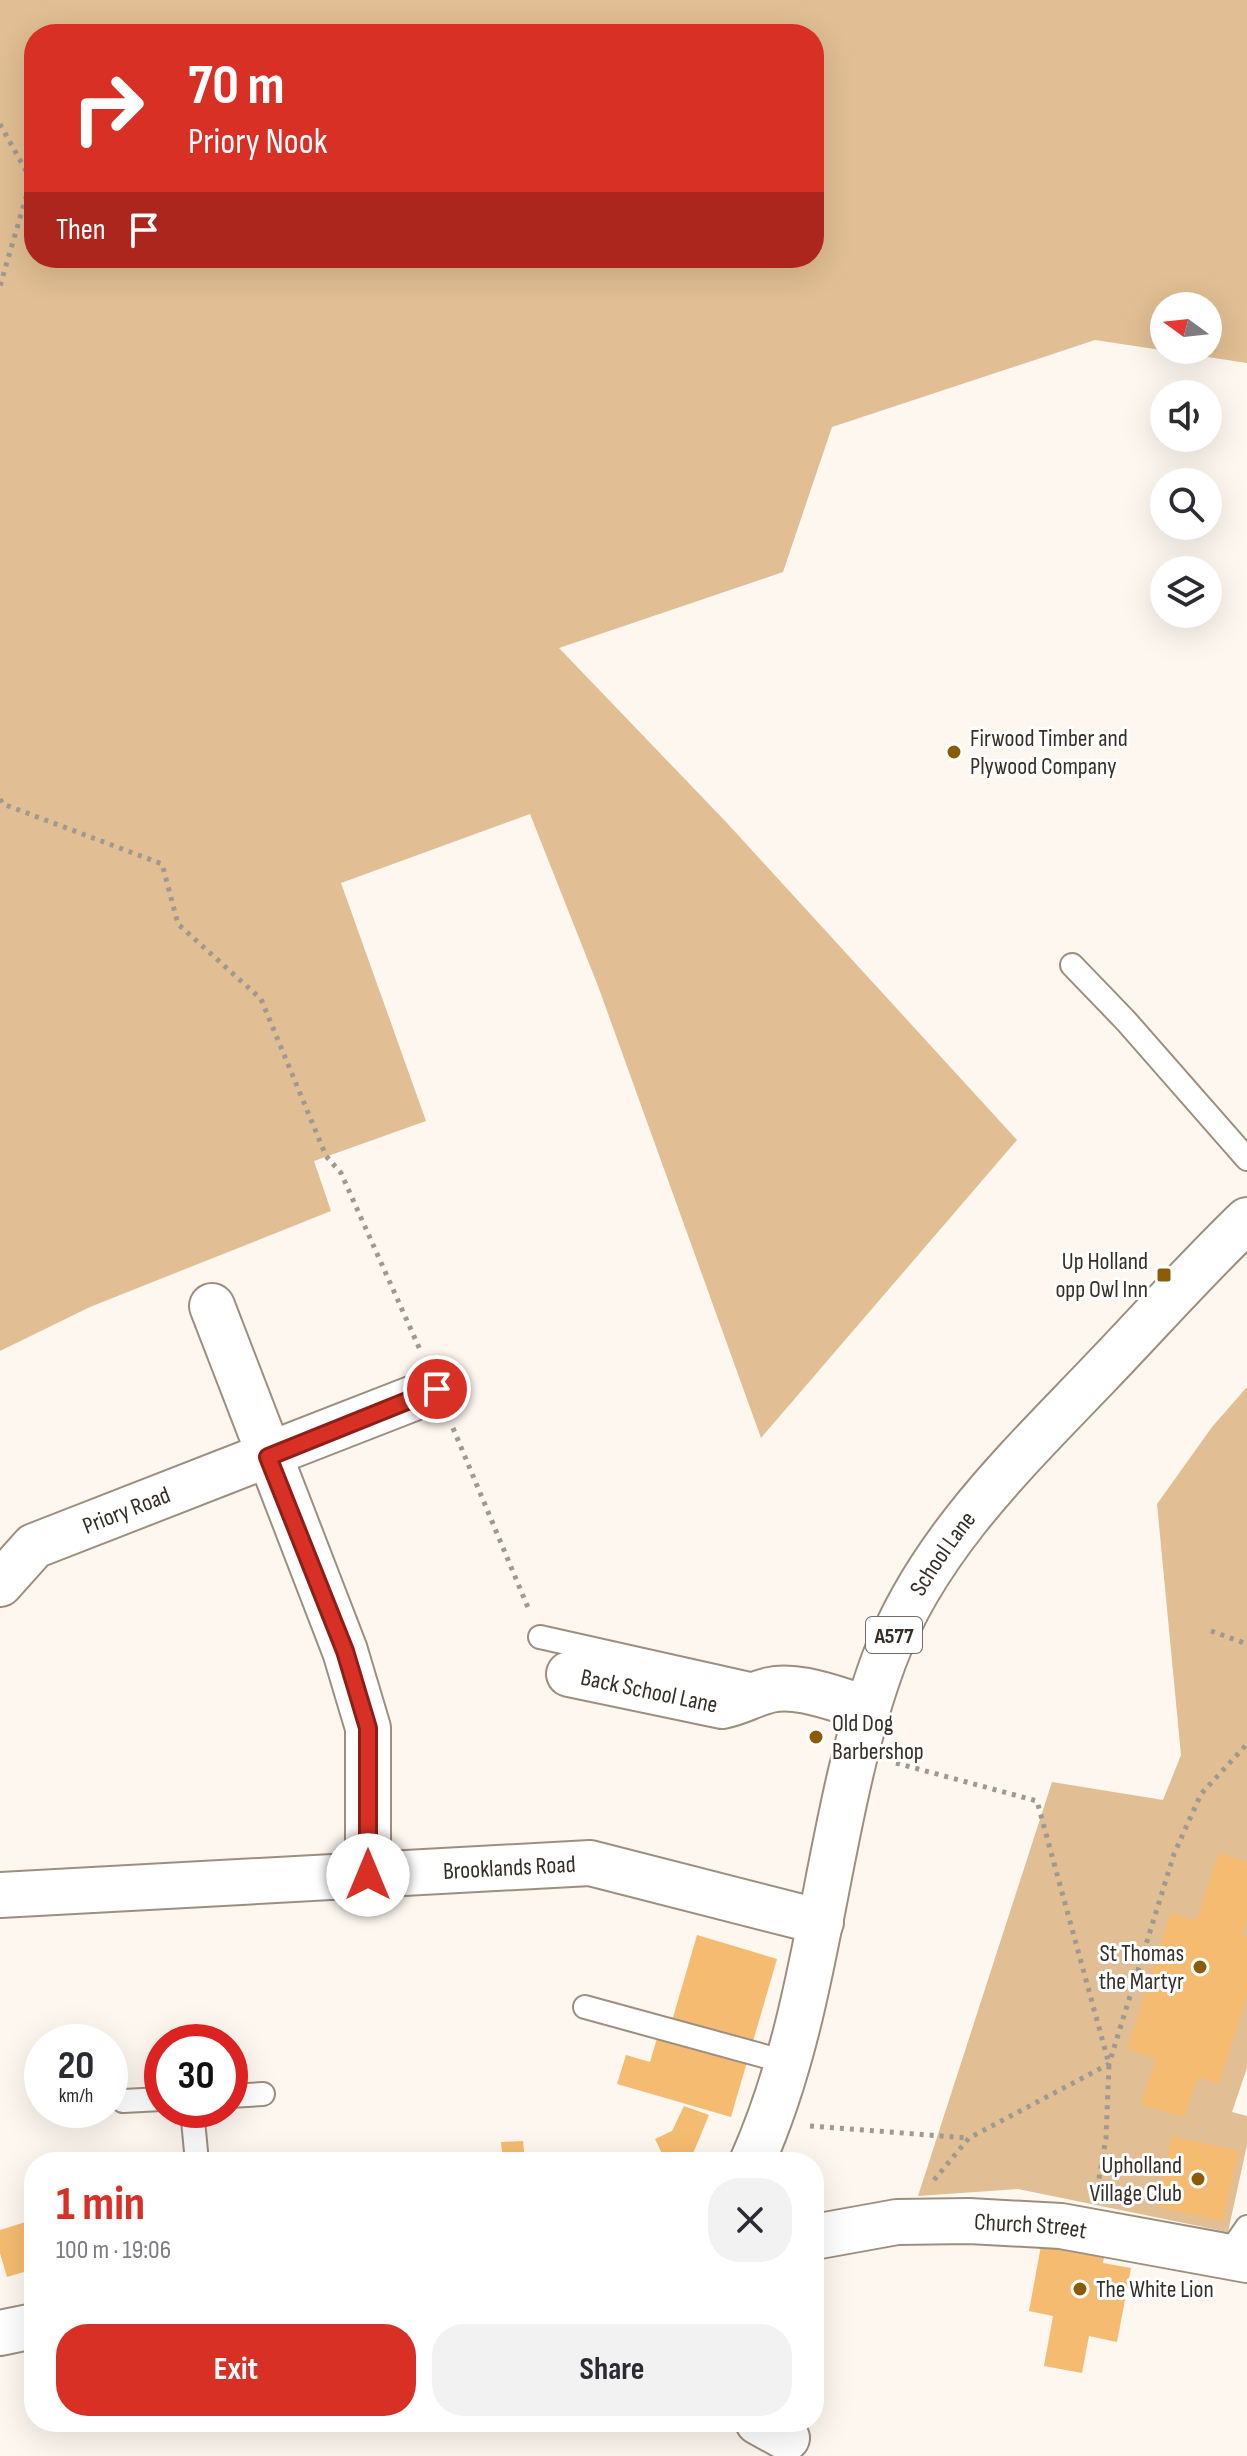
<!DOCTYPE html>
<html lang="en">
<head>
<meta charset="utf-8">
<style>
  body { margin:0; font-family:"Sofia Sans Condensed",sans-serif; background:#f2f2f3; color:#2b2b33; height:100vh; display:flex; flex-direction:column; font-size:30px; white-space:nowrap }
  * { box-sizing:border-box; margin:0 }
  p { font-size:26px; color:#7c7c81 }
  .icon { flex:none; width:44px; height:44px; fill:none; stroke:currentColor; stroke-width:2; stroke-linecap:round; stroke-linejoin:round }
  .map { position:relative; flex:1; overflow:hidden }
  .details { position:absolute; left:24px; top:2152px; width:800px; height:280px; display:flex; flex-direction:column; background:#fff; border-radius:32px; box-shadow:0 8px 32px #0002 }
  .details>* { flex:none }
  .top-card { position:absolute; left:24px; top:24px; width:800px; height:244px; border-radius:32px; box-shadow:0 8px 32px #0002; background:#d93025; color:#fff; overflow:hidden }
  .needle { width:52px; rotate:285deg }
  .tools { position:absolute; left:1150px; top:292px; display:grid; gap:16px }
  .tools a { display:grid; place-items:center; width:72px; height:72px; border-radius:50%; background:#fff; box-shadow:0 8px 32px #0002; font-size:40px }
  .speed { position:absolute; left:24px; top:2024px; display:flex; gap:16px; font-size:40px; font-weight:700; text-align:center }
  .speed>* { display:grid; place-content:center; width:104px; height:104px; border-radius:50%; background:#fff; box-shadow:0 8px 32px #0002; line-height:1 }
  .speed small { font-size:20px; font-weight:400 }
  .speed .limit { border:12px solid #d22; background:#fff; color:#111 }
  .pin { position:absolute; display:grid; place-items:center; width:68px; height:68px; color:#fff; margin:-34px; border:4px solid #fff; border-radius:50%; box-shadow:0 2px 8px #0007 }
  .me { position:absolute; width:88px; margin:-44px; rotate:0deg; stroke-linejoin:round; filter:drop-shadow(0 0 6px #0008) }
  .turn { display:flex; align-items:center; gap:28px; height:168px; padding:0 32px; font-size:36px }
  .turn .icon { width:104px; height:104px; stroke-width:2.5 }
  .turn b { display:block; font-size:56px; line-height:68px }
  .then { display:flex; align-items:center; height:76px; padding:0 32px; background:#0003; gap:16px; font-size:30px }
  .round { display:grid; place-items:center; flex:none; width:84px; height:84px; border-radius:32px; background:#f2f2f3 }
  .summary { display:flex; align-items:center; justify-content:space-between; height:136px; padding:0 32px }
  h1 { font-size:48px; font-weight:700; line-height:60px; color:#d93025 }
  .primary-button { display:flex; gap:16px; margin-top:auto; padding:16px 32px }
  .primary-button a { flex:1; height:92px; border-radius:32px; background:#d93025; color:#fff; font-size:32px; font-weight:700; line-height:92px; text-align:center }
  .primary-button a+a { background:#f2f2f3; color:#2b2b33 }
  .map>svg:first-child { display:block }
  .green { fill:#e1be93; fill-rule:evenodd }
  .building { fill:#f5bb70 }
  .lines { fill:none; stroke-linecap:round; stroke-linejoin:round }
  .service-casing { stroke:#9d8f7f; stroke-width:26 }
  .minor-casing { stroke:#9d8f7f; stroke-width:48 }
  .tertiary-casing { stroke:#9d8f7f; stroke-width:48 }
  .primary-casing { stroke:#9d8f7f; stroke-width:48 }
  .path { stroke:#9f9992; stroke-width:5; stroke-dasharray:4 6; stroke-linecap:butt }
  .service { stroke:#fff; stroke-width:22 }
  .minor { stroke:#fff; stroke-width:44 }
  .tertiary { stroke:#fff; stroke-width:44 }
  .primary { stroke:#fff; stroke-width:44 }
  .route-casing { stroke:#8d1f18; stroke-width:20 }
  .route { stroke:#d93025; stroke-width:14 }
  .poi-dot { fill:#8c5b05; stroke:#fff; stroke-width:3 }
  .labels { text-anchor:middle; stroke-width:6; stroke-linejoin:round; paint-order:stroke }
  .shield { fill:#fff; stroke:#726d68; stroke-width:2 }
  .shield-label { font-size:22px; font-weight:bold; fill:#352f28 }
  .poi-label { font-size:24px; fill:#352f28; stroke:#fff; text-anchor:start }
  .street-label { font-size:24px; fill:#352f28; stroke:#fff }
</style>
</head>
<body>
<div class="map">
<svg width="1247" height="2456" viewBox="0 0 1247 2456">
  <rect width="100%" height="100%" fill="#fdf7f0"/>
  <path class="green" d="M0,0h1247v363l-152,-23 -263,87 -49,145 -224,76 168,175 290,317 -256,298 -163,-452 -68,-172 -189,69 85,238 -112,40 17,50 -241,96 -90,44zM34,34h780v224h-780zM1208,306v44h-44v-44z
    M1247,1387v681l-15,44 15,4v29l-19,87 -210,-43 -100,7 134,-414 111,18 18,-45 -24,-251 55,-77z"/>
  <path class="building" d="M1219,1853l28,9v58l-5,16 5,1v59l-28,88 -21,-7 -14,40 -43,-13 15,-45 -29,-10 44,-136 25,8z
    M697,1935l80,24 -46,158 -114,-33 9,-29 24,7 13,-44 9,3z
    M684,2106l25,9 -17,41 2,6h-28l-11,-23 17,-8z
    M1172,2136l67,15 -16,70 -66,-14z
    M523,2141l2,21h-22l-2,-20z
    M656,2152l5,10h-26z
    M626,2154l4,8h-37v-2z
    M32,2220l2,49 -27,8 -7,-24v-23z
    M1042,2240l63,12 -2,11 28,5 -14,74 -28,-6 -7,37 -38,-7 9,-50 -24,-5z"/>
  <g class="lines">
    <defs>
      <path id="service" d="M1072,965l54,56 121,138
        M540,1637l219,49
        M585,2007l201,55
        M230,2096l33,-2
        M123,2101l39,-2
        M192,2110l5,52
        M1227,2256l20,-29"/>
      <g id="minor">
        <path d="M212,1306l133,345 23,77v147"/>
        <path id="s1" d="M0,1584l34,-38 403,-157"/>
        <path id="s2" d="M569,1674l153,32c17,-3 31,-12 48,-16 29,-7 69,11 98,18"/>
        <path id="s3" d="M0,1895l590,-32 231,59"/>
        <path d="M758,2422l29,16"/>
      </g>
      <g id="tertiary">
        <path id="s4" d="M814,2237l83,-15 72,-1 92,5 186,34"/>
      </g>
      <g id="primary">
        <path id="s5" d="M752,2162c71,-159 72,-340 132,-502 43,-115 133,-200 216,-287 49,-51 96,-104 147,-153"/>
        <path d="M0,2333l34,-7"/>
      </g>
    </defs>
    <use href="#service" class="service-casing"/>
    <use href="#minor" class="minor-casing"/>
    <use href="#tertiary" class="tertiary-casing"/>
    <use href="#primary" class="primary-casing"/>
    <path class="path" d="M0,124l31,56 -31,106
      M0,799l3,5 159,60 16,60 83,75 65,157 15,17 80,179
      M453,1428l76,182
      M1211,1631l36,13
      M896,1763l141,38 72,263 -3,74 -9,52
      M810,2126l158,12
      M934,2180l35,-42 140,-74 65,-210 27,-60 46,-50"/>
    <use href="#service" class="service"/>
    <use href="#minor" class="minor"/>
    <use href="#tertiary" class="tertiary"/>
    <use href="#primary" class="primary"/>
  </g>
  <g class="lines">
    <defs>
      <path id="route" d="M368,1875v-147l-23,-77 -77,-194 169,-68"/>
    </defs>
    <use href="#route" class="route-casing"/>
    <use href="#route" class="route"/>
  </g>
  <g class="poi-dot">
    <circle cx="954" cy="752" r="8"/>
    <rect x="1156" y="1267" width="16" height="16" rx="4"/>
    <circle cx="816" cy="1737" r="8"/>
    <circle cx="1200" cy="1967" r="8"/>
    <circle cx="1198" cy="2179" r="8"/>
    <circle cx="1080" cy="2289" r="8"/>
  </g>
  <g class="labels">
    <rect class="shield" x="866" y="1617" width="56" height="36" rx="6"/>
    <g class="shield-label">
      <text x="894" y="1643">A577</text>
    </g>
    <g class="poi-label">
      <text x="970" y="746">Firwood Timber and<tspan x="970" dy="28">Plywood Company</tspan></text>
      <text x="1148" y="1269" text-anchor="end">Up Holland<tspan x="1148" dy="28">opp Owl Inn</tspan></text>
      <text x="832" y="1731">Old Dog<tspan x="832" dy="28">Barbershop</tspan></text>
      <text x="1184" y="1961" text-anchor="end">St Thomas<tspan x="1184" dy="28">the Martyr</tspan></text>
      <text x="1182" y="2173" text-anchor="end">Upholland<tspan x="1182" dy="28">Village Club</tspan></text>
      <text x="1096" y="2297">The White Lion</text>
    </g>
    <g class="street-label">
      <text dy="8" stroke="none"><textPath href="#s1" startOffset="150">Priory Road</textPath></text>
      <text dy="8" stroke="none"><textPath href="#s5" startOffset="642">School Lane</textPath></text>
      <text dy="8" stroke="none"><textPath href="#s2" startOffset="82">Back School Lane</textPath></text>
      <text dy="8" stroke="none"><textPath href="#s3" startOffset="510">Brooklands Road</textPath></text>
      <text dy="8" stroke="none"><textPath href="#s4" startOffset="218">Church Street</textPath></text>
    </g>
  </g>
</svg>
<div class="tools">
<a><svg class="needle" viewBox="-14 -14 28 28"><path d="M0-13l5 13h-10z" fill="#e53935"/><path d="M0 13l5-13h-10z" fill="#7c7c81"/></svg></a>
<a><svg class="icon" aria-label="sound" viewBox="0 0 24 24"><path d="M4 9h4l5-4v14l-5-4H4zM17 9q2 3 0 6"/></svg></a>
<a><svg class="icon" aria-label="search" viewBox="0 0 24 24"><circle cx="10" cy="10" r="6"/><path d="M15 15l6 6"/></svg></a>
<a><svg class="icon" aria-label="layers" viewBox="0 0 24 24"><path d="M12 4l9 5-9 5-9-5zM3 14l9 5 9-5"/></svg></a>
</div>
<div class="speed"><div>20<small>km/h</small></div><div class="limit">30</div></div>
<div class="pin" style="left:437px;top:1389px;background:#d93025"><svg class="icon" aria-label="arrive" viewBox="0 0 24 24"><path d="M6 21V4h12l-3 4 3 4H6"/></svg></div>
<svg class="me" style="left:368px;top:1875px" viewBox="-20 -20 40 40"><circle r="19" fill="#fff"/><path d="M0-13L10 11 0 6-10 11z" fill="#d93025"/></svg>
<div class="top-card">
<div class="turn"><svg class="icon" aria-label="right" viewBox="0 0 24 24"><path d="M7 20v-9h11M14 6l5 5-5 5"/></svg><div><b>70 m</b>Priory Nook</div></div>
<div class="then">Then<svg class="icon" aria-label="arrive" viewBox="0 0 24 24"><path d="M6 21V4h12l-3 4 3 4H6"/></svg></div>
</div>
<section class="details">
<div class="summary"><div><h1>1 min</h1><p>100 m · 19:06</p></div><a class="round"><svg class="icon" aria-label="close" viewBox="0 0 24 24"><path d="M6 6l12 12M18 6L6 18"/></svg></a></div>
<div class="primary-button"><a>Exit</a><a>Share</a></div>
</section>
</div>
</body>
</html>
